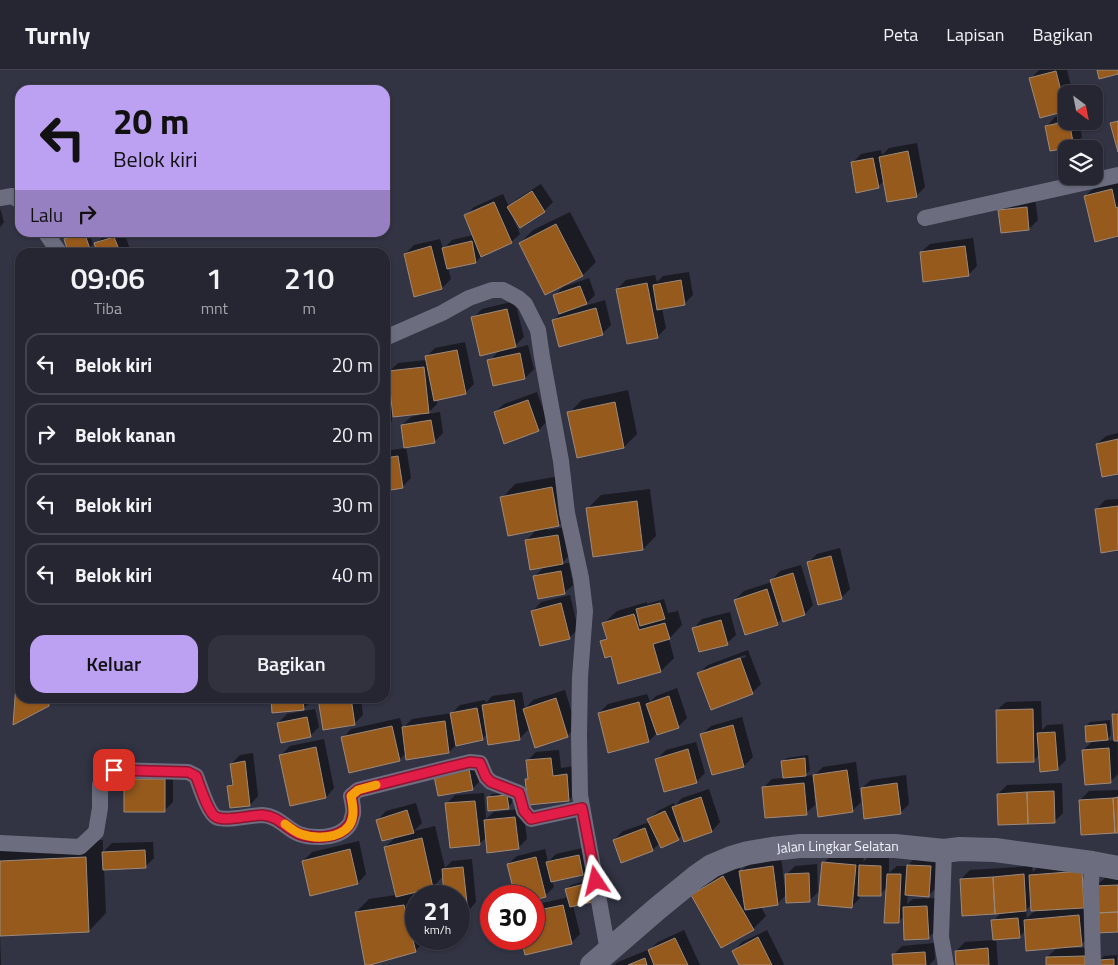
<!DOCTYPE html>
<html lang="id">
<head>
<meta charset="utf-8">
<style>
  body { margin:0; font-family:"Titillium Web",sans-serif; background:#32323e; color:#f1f3f6; height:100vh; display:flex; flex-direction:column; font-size:19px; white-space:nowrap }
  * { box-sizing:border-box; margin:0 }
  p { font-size:16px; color:#a4a5ac }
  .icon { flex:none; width:28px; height:28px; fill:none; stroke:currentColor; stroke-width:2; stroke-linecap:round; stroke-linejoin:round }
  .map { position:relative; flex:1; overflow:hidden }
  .panel { position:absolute; left:15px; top:178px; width:375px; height:455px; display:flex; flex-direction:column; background:#262632; border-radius:15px; box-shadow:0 1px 4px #0004,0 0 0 1px #42434d }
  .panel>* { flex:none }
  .top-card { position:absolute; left:15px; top:15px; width:375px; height:152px; border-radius:15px; box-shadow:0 1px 4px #0004,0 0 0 1px #42434d; background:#bca0f2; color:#111; overflow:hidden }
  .needle { width:32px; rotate:148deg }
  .controls { position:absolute; left:1058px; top:15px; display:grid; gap:10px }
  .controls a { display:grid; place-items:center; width:45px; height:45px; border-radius:10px; background:#262632; box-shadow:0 1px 4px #0004,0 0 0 1px #42434d; font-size:25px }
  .speed { position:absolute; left:405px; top:815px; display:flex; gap:10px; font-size:25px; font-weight:700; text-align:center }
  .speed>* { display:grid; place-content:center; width:65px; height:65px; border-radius:50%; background:#262632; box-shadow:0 1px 4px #0004,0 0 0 1px #42434d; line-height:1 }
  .speed small { font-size:12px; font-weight:400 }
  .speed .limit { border:8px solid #d22; background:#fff; color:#111 }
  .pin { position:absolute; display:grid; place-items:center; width:42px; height:42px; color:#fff; margin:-21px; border-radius:10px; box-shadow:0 2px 8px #0006 }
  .me { position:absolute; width:55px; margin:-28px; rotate:350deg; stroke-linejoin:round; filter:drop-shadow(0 0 4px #0008) }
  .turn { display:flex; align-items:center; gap:18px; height:105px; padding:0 15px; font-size:22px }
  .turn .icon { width:65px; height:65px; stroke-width:2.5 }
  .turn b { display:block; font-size:35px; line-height:42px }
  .then { display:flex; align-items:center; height:48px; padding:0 15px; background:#0003; gap:10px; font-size:19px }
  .eta { display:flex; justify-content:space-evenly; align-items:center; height:85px; text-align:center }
  .eta b { font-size:30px; font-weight:600; line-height:35px }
  .cta { display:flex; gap:10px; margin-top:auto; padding:10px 15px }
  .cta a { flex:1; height:58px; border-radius:15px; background:#bca0f2; color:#111; font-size:20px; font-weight:600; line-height:58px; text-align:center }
  .cta a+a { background:#32323e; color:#f1f3f6 }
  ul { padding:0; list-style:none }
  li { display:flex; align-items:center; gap:15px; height:62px; margin:0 10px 8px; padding:0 5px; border:2px solid #42434d; border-radius:15px }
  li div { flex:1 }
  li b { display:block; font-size:19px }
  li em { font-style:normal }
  header { display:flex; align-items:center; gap:30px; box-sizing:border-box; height:70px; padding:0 25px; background:#262632; border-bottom:1px solid #42434d }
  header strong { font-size:24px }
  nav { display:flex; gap:28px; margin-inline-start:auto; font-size:18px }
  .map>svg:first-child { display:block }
  .shadow { fill:#0007; fill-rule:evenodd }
  .building { fill:#965a1d; stroke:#9c8a7d }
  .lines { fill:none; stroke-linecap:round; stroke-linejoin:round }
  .street { stroke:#6c6e80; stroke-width:16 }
  .secondary { stroke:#6c6e80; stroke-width:24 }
  .route-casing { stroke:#92132f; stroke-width:12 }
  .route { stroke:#e11d48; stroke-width:9 }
  .slow { stroke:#f59e0b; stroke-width:9 }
  .labels { text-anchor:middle; stroke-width:4; stroke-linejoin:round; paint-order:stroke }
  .street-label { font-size:14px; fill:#f0f1fc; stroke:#323343 }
</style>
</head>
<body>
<header>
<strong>Turnly</strong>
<nav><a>Peta</a><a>Lapisan</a><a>Bagikan</a></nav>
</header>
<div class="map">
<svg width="1118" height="895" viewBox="0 0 1118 895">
  <rect width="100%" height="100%" fill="#323343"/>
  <path class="shadow" d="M1039,0h28l6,24h-7v16l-25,7 -10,-39z
    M1066,45v5l-11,2v3l24,-4 3,16 -9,9 -26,-20 8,-9z
    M917,73l8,44 -9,9 -32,-16 -6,7 -26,-24 9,-9 20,-4 1,5 7,-7z
    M1118,112v53l-33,-39 9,-8z
    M541,114l12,18 -9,9 -24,15 -5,-8h-2l7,16 -9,8 -28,12 -7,8 -28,6 3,11 -9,9 -27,7 -10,-41 9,-9 26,-6 3,10 9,-9 21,-5 -8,-19 9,-9 29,-13 6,13 8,-8z
    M1035,129l3,21 -9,9 -30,-18 9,-9z
    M0,138l4,14 -4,5z
    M570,142l26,50 -13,13 -37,19 -26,-51 13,-13z
    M77,162h12l4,12 -4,4 -13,4h-7l-4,-13 4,-4z
    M112,162h12l7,20h-32l-3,-8 9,-9z
    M973,168l4,28 -9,9 -47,-23 9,-8z
    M689,202l4,23 -9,9 -22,4 4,20 -9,9 -40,-48 9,-9 29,-5 2,7 6,-6z
    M589,208l6,17 -11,11 21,-6 6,25 -9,9 -48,-14 7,-7 -7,-17 9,-9z
    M515,231l9,36 -12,12 16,-4 6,24 -9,9 -31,7 -5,-24 11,-11 -27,-32 9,-9z
    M465,272l9,42 -9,9 -28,6v5l-10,10 13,-2 3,21 -9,9 -28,4 5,32 -9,9 -17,3v-39l20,-3 -3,-23 9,-8 8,-2v-2l-27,3v5l-7,7v-47l6,-1 -1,-9 8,-8 29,-3 -1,-3 9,-9z
    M628,320l9,44 -13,13 -55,-34 13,-13z
    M537,322l10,29 -8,9 -44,-18 9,-8z
    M1118,363v40l-21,-29 9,-8z
    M565,405l7,37 -13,13 -12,2 1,3 18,-3 5,27 -10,10 8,-1 4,22 -9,8 -29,-17 10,-10 -19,-25 11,-12 -35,-31 13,-14z
    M650,419l6,47 -13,13 -55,-41 13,-13z
    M1118,429v50l-21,-40 8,-9z
    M840,478l10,41 -9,9 -32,-36 8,-8z
    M801,495l12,40 -8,9 -21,6 -1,-2 -6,5 -42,-23 9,-9 28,-9v-2l8,-9z
    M570,525l8,34 -9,9 -36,-27 8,-9z
    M664,529l4,14 10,-2 4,14 -13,14 5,19 -13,13 -49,-16 -10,-13 5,-6 -4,-12 14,-13 30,-9v2z
    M730,542l6,23 -9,8 -33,-15 8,-9z
    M748,580l13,34 -9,9 -53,-20 9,-8zM745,585l1,2 -38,14v-3z
    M20,587v41h36l-8,7 -34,18z
    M677,618l10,30 -9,9 -22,7 -7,7 -50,-28 9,-9 39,-10 3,8 6,-6z
    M565,620l11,37 -9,9 -39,-14h-1l1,8 -9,9 -31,-6 -6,6 -25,5 -8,8 -43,1 -7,7 -56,-22 8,-9 49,-11 3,10 9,-9 40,-6 8,-8 25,-5 1,3 6,-7 30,-4 3,17 8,-9z
    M272,628h40v3l-10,9v-1l-29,3z
    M319,628h42l2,17 -9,9 -30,4z
    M1041,631l1,29 5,-5 16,-1 3,36 -9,9 -17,-15 -7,7 -36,-51 9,-8z
    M315,639l4,18 -9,9 -32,-13 9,-9z
    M1117,641l1,63 -7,7 -28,-31 11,-10 -8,-14 4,-4 20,-2 1,15 -6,6 10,-1 -2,-25z
    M742,647l11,40 -9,9 -32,8 -10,-40 9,-8z
    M324,669l10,49 -8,9 -45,-42 9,-9z
    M696,672l9,31 -9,9 -39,-23 9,-9z
    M559,680l2,18 14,-2 3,25 -9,9 -42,-20 2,-2 -2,-17 9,-9z
    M253,683l5,43 -8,9 -21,-19 5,-5 -3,-17 9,-9z
    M808,685l2,15 -5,6 7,-1 1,2 10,-10 33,-5 5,40 -9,9 -36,-23 -2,1 1,16 -9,8 -42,-26 8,-8 12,-1 -1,-16 4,-4z
    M478,691l3,19 -8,8 -28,-20z
    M134,701h39v31l-9,9 -38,-31z
    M906,705l3,29 -9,9 -38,-25 9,-8z
    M1062,713l1,30 -9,9 -56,-28 9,-9z
    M709,719l11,33 -8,9 -27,9 -2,-6 -5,5 -18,4 -8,7 -38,-10 9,-9 27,-9 -1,-3 9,-8 16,-8 1,3 7,-8z
    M1118,720v42l-38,-32 9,-9z
    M511,722l1,11 -4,4 -20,-9 4,-4z
    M484,723l2,26 8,-7 29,-3 4,30 -9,9 -31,-11 -8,7 -33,-40 9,-9z
    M416,733l6,20 -8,8 21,-5 10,42 7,-7 20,-2 4,43 -8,9 -9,1v-16h-13l-3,-20 -10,11 -16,4 1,5h-2v43h11l-12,12 -59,-39 13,-13 27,-4 -11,-48 12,-11 -19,-16 8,-9z
    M103,770v12l9,-9 41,-1 1,16 -9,9 -41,1 2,45 -17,18 -89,4 1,30h-1v-114l6,-6z
    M359,771l7,33 -8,9 -55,-22 9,-9z
    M587,777l4,18 -8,9 -31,7 2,6 -9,9 -11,2v-2h-18l-8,-32 9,-8 28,-7 3,13 8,-8z
    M832,784l32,3 -1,5 6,-5h20v16l8,-7h10l9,-9 23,1 -2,29 -8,8 -21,-1 -1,10 6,-5 23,-1 1,31 -9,9 -24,-22 -6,6 -11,-35 -7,8 -20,-1v4l-9,9 -27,-44z
    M781,788l4,30h2v-14l8,-8 22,-2 1,28 -9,9 -22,-7 -10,10 -16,3 5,9 -13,13 -61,-34 13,-13 32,-18 4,7 8,-8z
    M1090,793l-3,44 3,29 -9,8 -19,2v2h31v17h-46v-8l11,-10 -32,-17 -7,7 -23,2 2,26h-41l-1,-14 9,-9 29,-2 -1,-19 9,-9 -41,-33 9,-9 62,-4 1,6 6,-6zM1032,834l4,6 -9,8 -1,-8z
    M1118,807v54l-22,-45 9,-8z
    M591,810l-18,25 7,29 -9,9 -45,10 -3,-14h11v-34l35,-8 -2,-8 4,-4z
    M684,860l16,35h-86l4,-3 32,-13 8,-7z
    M767,860l17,34 -1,1h-42l-7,-14 8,-9z
    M934,873l1,16 -6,6h-35v-11l8,-8z
    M1117,885v10h-17v-5l4,-4z"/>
  <path class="building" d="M1097,0h21v4l-19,5z
    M1056,1l10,40 -26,7 -11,-40z
    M1069,51l5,26 -24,4 -5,-25z
    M1118,51v31l-8,-29z
    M908,81l9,46 -30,5 -8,-45z
    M873,88l6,30 -23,5 -5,-31z
    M1112,119l4,19 2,-1v29l-23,6 -11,-46z
    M532,121l13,21 -25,16 -13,-21z
    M494,132l18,41 -31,14 -17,-42z
    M1027,137l2,23 -28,3 -3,-23z
    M556,154l27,52 -38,19 -26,-52z
    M84,162l6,17 -10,3h-12l-4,-13z
    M114,167l6,15h-23l-3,-9z
    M472,171l4,22 -29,6 -5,-21z
    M431,176l11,43 -28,8 -10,-43z
    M965,176l4,30 -46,6 -3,-30z
    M681,210l4,25 -28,5 -4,-25z
    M647,213l11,55 -31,6 -11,-55z
    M580,216l7,18 -28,10 -6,-19z
    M596,238l7,27 -44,12 -7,-27z
    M507,239l9,38 -36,9 -9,-39z
    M457,280l9,44 -32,7 -9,-45z
    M520,283l5,26 -32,7 -6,-26z
    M424,297l5,46 -36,4 -5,-46z
    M528,330l11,31 -35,13 -10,-32z
    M615,332l9,46 -47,10 -10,-46z
    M431,350l4,23 -31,5 -3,-23z
    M1118,369v35l-16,3 -6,-33z
    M398,386l5,32 -18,3v-33z
    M552,417l7,39 -51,10 -8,-39z
    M637,431l6,49 -50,7 -7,-49z
    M1118,436v44l-17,3 -6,-44z
    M558,465l5,29 -33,6 -5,-30z
    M831,486l11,43 -24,6 -11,-43z
    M561,501l4,23 -27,5 -5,-23z
    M793,503l12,42 -22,7 -13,-42z
    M767,519l11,36 -33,10 -11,-35z
    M561,533l9,36 -30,7 -9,-35z
    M660,533l5,16 -25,7 -4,-17z
    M634,544l5,16 26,-7 5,16 -17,5 8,28 -43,12 -7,-28 -6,2 -5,-17 7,-2 -5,-16z
    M721,550l7,25 -29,7 -7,-24z
    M18,587h2v41h29v8l-36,19z
    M740,588l13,36 -42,16 -14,-37z
    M669,626l10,32 -22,7 -11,-31z
    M271,628h32l1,12 -32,3z
    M318,628h33l4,27 -32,5z
    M556,628l12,39 -33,11 -12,-39z
    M514,630l6,40 -32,5 -6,-40z
    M639,632l10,40 -41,11 -10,-40z
    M477,638l6,32 -27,6 -6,-33z
    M1033,639l1,53 -37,1 -1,-53z
    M1112,644h6v27h-4z
    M307,647l4,20 -30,6 -4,-20z
    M445,651l4,32 -43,7 -4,-33z
    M1106,654l2,16 -22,2 -1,-16z
    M733,655l11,42 -32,8 -12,-41z
    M392,656l8,35 -51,12 -8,-36z
    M1055,662l3,38 -18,2 -3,-39z
    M316,677l10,51 -36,8 -11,-51z
    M1109,678l2,35 -26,2 -3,-35z
    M688,679l9,34 -33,9 -9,-33z
    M551,688l2,18 14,-2 2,27 -41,4 -3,-26h3l-2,-19z
    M805,688l1,18 -23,2 -2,-17z
    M245,691l5,45 -20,2 -3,-22 6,-1 -3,-21z
    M469,699l4,21 -35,6 -4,-20z
    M847,700l6,42 -35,5 -5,-42z
    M124,709h41v33h-41z
    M804,713l3,32 -42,3 -3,-31z
    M897,713l4,31 -37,5 -3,-31z
    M1054,721l1,32 -27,1 -1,-32z
    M1027,722l1,32 -30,1 -1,-31z
    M507,725l2,14 -21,2 -1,-14z
    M701,727l11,35 -28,10 -12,-35z
    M1118,727v36h-3l-2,-35z
    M1113,728l2,35 -34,2 -2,-35z
    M475,731l5,44 -30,3 -5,-45z
    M407,740l7,23 -32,8 -6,-21z
    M665,741l14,29 -18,8 -14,-29z
    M515,747l4,32 -32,4 -3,-33z
    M645,758l8,23 -32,12 -8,-23z
    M422,768l11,50 -37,9 -12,-50z
    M350,779l8,35 -48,12 -8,-35z
    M145,780l1,18 -43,2 -1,-18z
    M579,785l4,20 -32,7 -5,-20z
    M86,787l3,75 -89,4v-75z
    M536,787l10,40 -12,3v-4h-19l-8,-32z
    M822,792l34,3 -4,43 -34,-3z
    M859,795l22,1v30h-23z
    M907,795l24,1 -2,31 -24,-2z
    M773,796l5,39 -33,5 -6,-39z
    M463,797l5,45 -9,1v-17h-15l-2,-27z
    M1082,801l2,37 -53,3 -2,-36z
    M809,803l1,29 -24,1 -1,-29z
    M887,804h14l-2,49h-15z
    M1024,804l2,37 -31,3 -2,-37z
    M723,806l31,54 -33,18 -30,-53z
    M993,807l2,37 -33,2 -2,-37z
    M588,813l4,19 -22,5 -5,-18z
    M1118,815v27l-22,1 -1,-27z
    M404,835l12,47 -46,13h-5l-10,-53z
    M563,835l9,39 -47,11 -4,-16h13v-28z
    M927,836l2,33 -25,1 -1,-33z
    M1118,842v20l-21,1 -1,-20z
    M1079,845l3,31 -56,5 -2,-31z
    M1018,848l2,20 -27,2 -2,-20z
    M758,867l14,28h-33l-7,-14z
    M675,868l13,27h-34l-6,-15z
    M988,878l1,17h-33l-1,-14z
    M925,882l1,13h-33l-1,-11z
    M1085,886v9h-39v-8z
    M645,888l2,7h-19z
    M1114,889v6h-15v-5z"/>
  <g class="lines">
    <path class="street" d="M0,128l12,-2 8,5
      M925,148l193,-43
      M45,162l14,20
      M385,268l57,-25 27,-15 23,-8h11l15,8 7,6 13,26 4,27 19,104 6,52 14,65 4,33 -5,66 -1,58 1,60 28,156
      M0,773l80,4 16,-15 4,-24v-23l3,-9 11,-6 74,2 8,4c4,10 12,37 20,41 9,5 35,-2 46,-2 17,1 23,13 37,19 14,5 40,5 50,-9 2,-2 3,-8 4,-11 1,-5 -1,-13 -2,-18l7,-6 112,-28 10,1 6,14 5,5 28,11 5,18 7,8 51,-11
      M944,781l-3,86 5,28
      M1092,793l-1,20 2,82"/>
    <path class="secondary" id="s1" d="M592,895l66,-57 38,-31 16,-11 19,-8 17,-5 24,-4 28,-3h95l49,5 16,-2 35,1 97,13 26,5"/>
  </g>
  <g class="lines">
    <defs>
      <path id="route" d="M114,700l74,2 8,4c4,10 12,37 20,41 9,5 35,-2 46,-2 17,1 23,13 37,19 14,5 40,5 50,-9 2,-2 3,-8 4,-11 1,-5 -1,-13 -2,-18l7,-6 79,-20 33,-8 10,1 6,14 5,5 28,11 5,18 7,8 51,-11 14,73"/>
    </defs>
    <use href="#route" class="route-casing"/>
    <use href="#route" class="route"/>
    <path class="slow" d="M285,754c5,4 10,8 16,10 14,5 38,5 48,-8 6,-9 4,-20 2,-30l7,-6 18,-5"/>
  </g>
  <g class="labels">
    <g class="street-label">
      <text dy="5" stroke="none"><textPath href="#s1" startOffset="284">Jalan Lingkar Selatan</textPath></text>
    </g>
  </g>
</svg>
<div class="controls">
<a><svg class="needle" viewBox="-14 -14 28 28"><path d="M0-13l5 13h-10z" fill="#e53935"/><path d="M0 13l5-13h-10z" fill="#a4a5ac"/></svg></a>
<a><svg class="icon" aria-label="layers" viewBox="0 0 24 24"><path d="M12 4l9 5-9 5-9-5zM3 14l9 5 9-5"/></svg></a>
</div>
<div class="speed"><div>21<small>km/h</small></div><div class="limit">30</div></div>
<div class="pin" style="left:114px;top:700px;background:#d93025"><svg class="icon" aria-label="arrive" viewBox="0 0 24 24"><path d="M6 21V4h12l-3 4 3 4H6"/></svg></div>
<svg class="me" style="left:596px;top:811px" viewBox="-20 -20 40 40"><path d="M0-17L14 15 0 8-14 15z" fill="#e11d48" stroke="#fff" stroke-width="4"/></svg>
<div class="top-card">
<div class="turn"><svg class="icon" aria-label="left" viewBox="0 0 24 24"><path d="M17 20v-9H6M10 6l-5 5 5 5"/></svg><div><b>20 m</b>Belok kiri</div></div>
<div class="then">Lalu<svg class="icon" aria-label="right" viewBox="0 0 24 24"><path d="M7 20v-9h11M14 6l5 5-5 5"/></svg></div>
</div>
<section class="panel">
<div class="eta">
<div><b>09:06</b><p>Tiba</p></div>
<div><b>1</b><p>mnt</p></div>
<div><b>210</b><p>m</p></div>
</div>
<ul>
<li><svg class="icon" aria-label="left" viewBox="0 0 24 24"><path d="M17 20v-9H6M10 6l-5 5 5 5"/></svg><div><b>Belok kiri</b></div><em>20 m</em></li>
<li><svg class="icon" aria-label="right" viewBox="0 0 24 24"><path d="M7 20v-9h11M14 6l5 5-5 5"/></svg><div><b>Belok kanan</b></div><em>20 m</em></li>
<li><svg class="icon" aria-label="left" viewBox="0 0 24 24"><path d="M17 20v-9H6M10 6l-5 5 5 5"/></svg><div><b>Belok kiri</b></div><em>30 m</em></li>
<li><svg class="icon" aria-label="left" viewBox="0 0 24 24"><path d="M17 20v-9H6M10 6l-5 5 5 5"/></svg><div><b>Belok kiri</b></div><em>40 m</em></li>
</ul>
<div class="cta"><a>Keluar</a><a>Bagikan</a></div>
</section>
</div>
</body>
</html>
